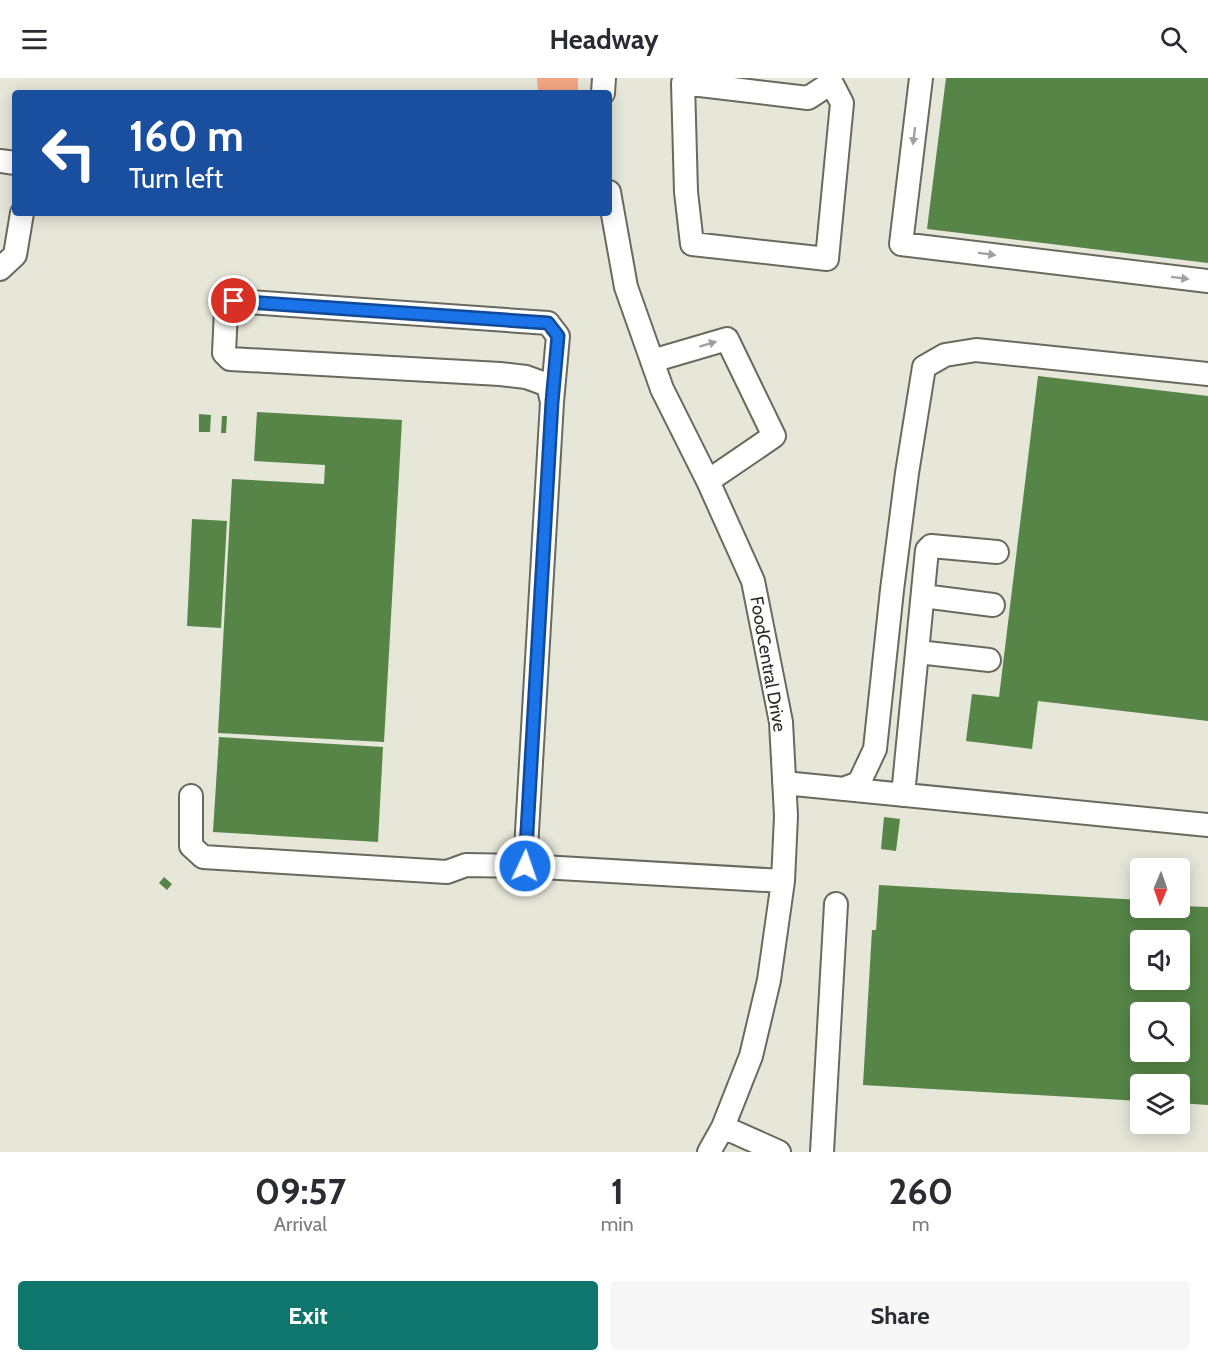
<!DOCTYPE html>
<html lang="en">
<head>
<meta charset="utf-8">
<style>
  body { margin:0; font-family:Cabin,sans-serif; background:#f7f7f7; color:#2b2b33; height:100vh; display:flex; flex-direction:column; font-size:22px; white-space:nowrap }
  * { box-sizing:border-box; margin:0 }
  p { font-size:20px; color:#7c7c81 }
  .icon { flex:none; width:33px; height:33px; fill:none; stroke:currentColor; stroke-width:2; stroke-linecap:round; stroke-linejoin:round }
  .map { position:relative; height:1074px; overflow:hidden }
  .side { display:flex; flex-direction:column; background:#fff; flex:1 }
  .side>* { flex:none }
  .hud { position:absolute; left:12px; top:12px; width:600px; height:126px; border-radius:6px; box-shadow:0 3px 15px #0003; background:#1a4fa0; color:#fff; overflow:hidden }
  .needle { width:39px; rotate:182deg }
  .tools { position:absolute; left:1130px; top:780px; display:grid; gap:12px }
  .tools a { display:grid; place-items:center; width:60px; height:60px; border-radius:6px; background:#fff; box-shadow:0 3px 15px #0003; font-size:30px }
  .pin { position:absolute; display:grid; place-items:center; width:51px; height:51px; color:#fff; margin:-26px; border:3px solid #fff; border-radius:50%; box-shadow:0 2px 6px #0007 }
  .me { position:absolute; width:66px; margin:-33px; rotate:3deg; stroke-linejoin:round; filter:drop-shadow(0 0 4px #0008) }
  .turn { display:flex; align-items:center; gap:21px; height:126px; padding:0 18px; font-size:27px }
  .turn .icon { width:78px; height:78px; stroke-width:2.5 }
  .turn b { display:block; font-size:42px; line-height:51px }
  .eta { display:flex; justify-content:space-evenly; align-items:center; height:102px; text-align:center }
  .eta b { font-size:36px; font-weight:800; line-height:42px }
  .action { display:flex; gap:12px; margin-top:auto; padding:12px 18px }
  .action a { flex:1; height:69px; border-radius:6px; background:#0f766e; color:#fff; font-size:24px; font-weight:800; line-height:69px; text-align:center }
  .action a+a { background:#f7f7f7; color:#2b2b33 }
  header { display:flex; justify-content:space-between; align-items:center; height:78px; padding:0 18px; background:#fff; font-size:27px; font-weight:800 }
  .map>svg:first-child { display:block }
  .green { fill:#f0a682 }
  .building { fill:#568547; fill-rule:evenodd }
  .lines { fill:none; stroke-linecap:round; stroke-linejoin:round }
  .minor-casing { stroke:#69695e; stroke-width:26 }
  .minor { stroke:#fff; stroke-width:22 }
  .oneway { fill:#a0a09e }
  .route-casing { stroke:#114b97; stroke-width:15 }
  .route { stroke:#1a73e8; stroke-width:10 }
  .labels { text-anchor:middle; stroke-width:5; stroke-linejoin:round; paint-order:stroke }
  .street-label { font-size:18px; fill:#2d2d28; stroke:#fff }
</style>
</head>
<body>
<header><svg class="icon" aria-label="menu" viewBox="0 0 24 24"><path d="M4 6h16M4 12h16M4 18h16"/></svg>Headway<svg class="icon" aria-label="search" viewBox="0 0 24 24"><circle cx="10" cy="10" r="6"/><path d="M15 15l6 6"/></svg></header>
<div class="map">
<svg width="1208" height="1074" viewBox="0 0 1208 1074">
  <rect width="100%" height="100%" fill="#e6e6d9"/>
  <path class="green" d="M537,0h41v15h-40z"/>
  <path class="building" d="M946,0h262v185l-281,-34z
    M1038,298l170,20v325l-170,-20 -6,48 -66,-8 6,-47 27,3z
    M257,334l145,8 -18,322 -166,-9 14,-254 92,5 1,-19 -71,-4z
    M199,336l12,1 -1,17h-11z
    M222,338h5l-1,17h-5z
    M192,441l35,2 -6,107 -34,-2z
    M219,659l164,10 -5,95 -165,-10z
    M884,739l16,2 -4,32 -15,-2z
    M164,799l8,7 -5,6 -8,-7z
    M879,807l261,15v8h39v-16h3l-1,14 27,1v198l-29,-2v-19h-39v17l-277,-16 9,-155h4zM1140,862h39v40h-39zM1140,934h39v40h-39z"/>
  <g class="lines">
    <defs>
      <path id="minor" d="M829,0l13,25 -15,156 -135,-15 -6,-52 -3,-109 125,15 23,-15
        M921,0l-20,166 307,37
        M603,15l1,-15
        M0,83l15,2
        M609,114l17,95 36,102 46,92 45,100 28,141 5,94 -3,65 -14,99 -18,76 -28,71 -14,25
        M0,191l15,-14 7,-42
        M652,283l75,-22 47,97 -66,45
        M923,518l70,9
        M918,574l71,8
        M784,705l424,42
        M843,711l16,-6 16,-34 17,-159 15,-117 17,-106 21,-12 31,-5 232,24
        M903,717l24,-245 4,-4 66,6
        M191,718v50l12,11 244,15 19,-7 59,1 258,15
        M525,788l27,-464 -4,-17 -22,-8 -26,-3 -270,-15 -6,-6 2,-43 8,-9 314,22 10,13 -6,66
        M723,1049l56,25
        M822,1074l14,-248"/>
    </defs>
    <use href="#minor" class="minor-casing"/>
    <use href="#minor" class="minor"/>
  </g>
  <defs><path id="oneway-solid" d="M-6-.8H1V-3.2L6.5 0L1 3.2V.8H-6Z" transform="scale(1.5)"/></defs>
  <g class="oneway">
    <use href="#oneway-solid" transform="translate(914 58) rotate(97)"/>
    <use href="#oneway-solid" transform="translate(987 176) rotate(7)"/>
    <use href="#oneway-solid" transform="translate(1180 200) rotate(7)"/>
    <use href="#oneway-solid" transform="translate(708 266) rotate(-17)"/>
  </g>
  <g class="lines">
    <defs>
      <path id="route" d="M234,223l314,22 10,13 -6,66 -27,464"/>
    </defs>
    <use href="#route" class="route-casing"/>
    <use href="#route" class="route"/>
  </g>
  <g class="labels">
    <g class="street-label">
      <text transform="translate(768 586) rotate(80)" y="6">FoodCentral Drive</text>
    </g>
  </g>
</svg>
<div class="tools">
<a><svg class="needle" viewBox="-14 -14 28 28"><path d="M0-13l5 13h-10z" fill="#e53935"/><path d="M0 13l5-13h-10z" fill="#7c7c81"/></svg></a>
<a><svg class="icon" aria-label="sound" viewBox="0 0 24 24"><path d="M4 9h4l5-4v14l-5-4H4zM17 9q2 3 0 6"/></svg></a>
<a><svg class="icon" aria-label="search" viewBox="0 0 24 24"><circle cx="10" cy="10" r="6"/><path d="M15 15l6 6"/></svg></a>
<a><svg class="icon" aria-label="layers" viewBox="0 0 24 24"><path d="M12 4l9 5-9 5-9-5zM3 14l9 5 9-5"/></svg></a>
</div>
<div class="pin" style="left:234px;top:223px;background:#d93025"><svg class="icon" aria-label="arrive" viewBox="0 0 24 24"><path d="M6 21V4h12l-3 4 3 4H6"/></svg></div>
<svg class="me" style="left:525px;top:788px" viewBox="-20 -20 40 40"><circle r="17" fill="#1a73e8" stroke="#fff" stroke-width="3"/><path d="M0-11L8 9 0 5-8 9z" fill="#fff"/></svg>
<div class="hud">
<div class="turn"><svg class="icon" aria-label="left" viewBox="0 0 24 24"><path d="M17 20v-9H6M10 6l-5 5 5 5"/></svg><div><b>160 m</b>Turn left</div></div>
</div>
</div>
<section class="side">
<div class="eta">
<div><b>09:57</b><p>Arrival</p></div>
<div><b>1</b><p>min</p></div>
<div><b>260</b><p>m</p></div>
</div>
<div class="action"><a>Exit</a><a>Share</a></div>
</section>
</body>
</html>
